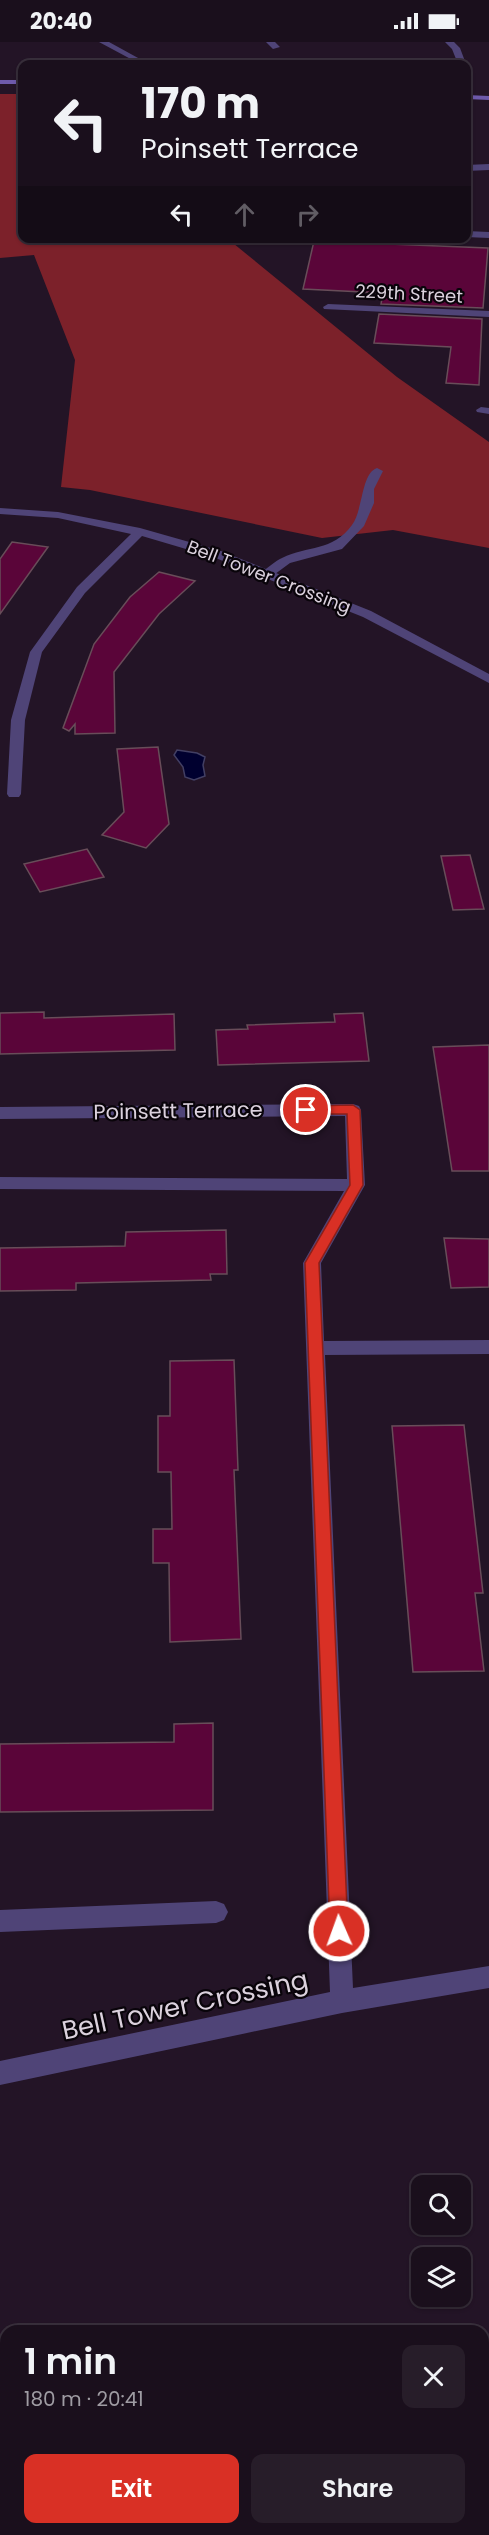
<!DOCTYPE html>
<html lang="en">
<head>
<meta charset="utf-8">
<style>
  body { margin:0; font-family:Poppins,sans-serif; background:#271d29; color:#f1f3f6; height:100vh; display:flex; flex-direction:column; font-size:22px; white-space:nowrap }
  * { box-sizing:border-box; margin:0 }
  p { font-size:20px; color:#9f9ca3 }
  .icon { flex:none; width:33px; height:33px; fill:none; stroke:currentColor; stroke-width:2; stroke-linecap:round; stroke-linejoin:round }
  .map { position:relative; flex:1; overflow:hidden }
  .details { position:absolute; left:0px; top:2283px; width:489px; height:210px; display:flex; flex-direction:column; background:#1a0f1c; border-radius:18px 18px 0 0; box-shadow:0 2px 4px #0004,0 0 0 2px #382f3b }
  .details>* { flex:none }
  .banner { position:absolute; left:18px; top:18px; width:453px; height:183px; border-radius:12px; box-shadow:0 2px 4px #0004,0 0 0 2px #382f3b; background:#1a0f1c; color:#f1f3f6; overflow:hidden }
  .tools { position:absolute; left:411px; top:2133px; display:grid; gap:12px }
  .tools a { display:grid; place-items:center; width:60px; height:60px; border-radius:12px; background:#1a0f1c; box-shadow:0 2px 4px #0004,0 0 0 2px #382f3b; font-size:30px }
  .pin { position:absolute; display:grid; place-items:center; width:51px; height:51px; color:#fff; margin:-26px; border:3px solid #fff; border-radius:50%; box-shadow:0 2px 6px #0007 }
  .me { position:absolute; width:66px; margin:-33px; rotate:358deg; stroke-linejoin:round; filter:drop-shadow(0 0 4px #0008) }
  .turn { display:flex; align-items:center; gap:21px; height:126px; padding:0 24px; font-size:27px }
  .turn .icon { width:78px; height:78px; stroke-width:2.5 }
  .turn b { display:block; font-size:42px; line-height:51px }
  .lanes { display:flex; align-items:center; height:57px; padding:0 24px; background:#0003; justify-content:center; gap:30px; direction:ltr }
  .lanes .off { opacity:.35 }
  .round { display:grid; place-items:center; flex:none; width:63px; height:63px; border-radius:12px; background:#271d29 }
  .summary { display:flex; align-items:center; justify-content:space-between; height:102px; padding:0 24px }
  h1 { font-size:36px; font-weight:600; line-height:45px }
  .button { display:flex; gap:12px; margin-top:auto; padding:12px 24px }
  .button a { flex:1; height:69px; border-radius:12px; background:#d93025; color:#fff; font-size:24px; font-weight:600; line-height:69px; text-align:center }
  .button a+a { background:#271d29; color:#f1f3f6 }
  .status { display:flex; justify-content:space-between; align-items:center; height:42px; padding:0 30px; background:#1a0f1c; direction:ltr }
  .status svg { height:16px; fill:currentColor }
  .map>svg:first-child { display:block }
  .forest { fill:#7c212a }
  .water { fill:#00002f; stroke:#423f63; stroke-width:1.5 }
  .building { fill:#5a0539; stroke:#684d59; stroke-width:1.5 }
  .lines { fill:none; stroke-linecap:round; stroke-linejoin:round }
  .lane { fill:#4f4477; fill-rule:evenodd }
  .street { fill:#4f4477; fill-rule:evenodd }
  .secondary { fill:#6e5aab; fill-rule:evenodd }
  .highway { fill:#9b79fa; fill-rule:evenodd }
  .route { fill:#d93025; stroke:#8d1f18; stroke-width:1.5 }
  .labels { text-anchor:middle; stroke-width:4.5; stroke-linejoin:round; paint-order:stroke }
  .far-street-label { font-size:18px; fill:#dbd1dd; stroke:#09040a }
  .street-label { font-size:21px; fill:#dbd1dd; stroke:#09040a }
  .near-street-label { font-size:26px; fill:#dbd1dd; stroke:#09040a }
</style>
</head>
<body>
<div class="status"><b>20:40</b><svg viewBox="0 0 49 12"><path d="M0 12V9h3v3zM5 12V6h3v6zM10 12V3h3v9zM15 12V0h3v12zM26 1h20v11H26zM47 4h2v5h-2z"/></svg></div>
<div class="map">
<svg width="489" height="2493" viewBox="0 0 489 2493">
  <rect width="100%" height="100%" fill="#231426"/>
  <path class="forest" d="M0,52h22v144l206,1 169,138 92,65v106l-96,-18 -71,8 -232,-48 -29,-3 14,-127 -41,-105 -34,3z"/>
  <path class="water" d="M177,708l20,3 8,4 -2,8 2,11 -11,4 -9,-3 -2,-10 -9,-12z"/>
  <path class="building" d="M314,199l174,7 -5,60 -102,-4 2,-11 -80,-4z
    M379,272l103,5 -3,66 -33,-2 5,-36 -77,-4z
    M12,500l36,5 -48,67v-55z
    M159,530l36,9 -36,33 -45,58 1,61 -40,1v-10l-6,7 -6,-3 31,-84 36,-47z
    M158,705l11,77 -23,24 -44,-13 22,-23 -7,-63z
    M87,807l17,28 -64,15 -16,-28z
    M470,813l14,54 -31,1 -12,-54z
    M44,970v6l130,-4 1,36 -175,4v-41z
    M363,971l6,48 -151,4 -2,-35 32,-1 -1,-4 88,-3 -1,-8z
    M489,1003v126h-37l-19,-124z
    M226,1188l1,44h-17l1,6 -135,3v7l-76,1v-43l125,-2 1,-14z
    M444,1196l45,1v48l-38,1z
    M234,1318l4,110h-4l7,169 -71,3 -1,-79h-16v-34h19l-1,-57h-13v-56h12v-55z
    M464,1383l19,168h-8l9,78 -71,1 -21,-246z
    M213,1681v87l-213,2v-68l174,-2v-18z"/>
  <g class="lines">
    <path class="lane" d="M377,426l6,3 -9,18v14l-10,23 -22,23 -52,14 -19,14h-8v-6c6,-4 12,-10 19,-13 26,-13 50,-6 70,-33 11,-14 9,-52 25,-57z"/>
    <path class="street" d="M99,0h10l40,22h-9z
      M266,0h9l5,5 -7,2z
      M445,0h9l6,6 6,16h-8l-6,-15z
      M489,122v6l-23,1v-6z
      M466,189l23,1v6l-23,-1z
      M328,262l161,7v6l-165,-8 -1,-2z
      M481,365l8,1v6l-12,-2 -1,-2z
      M0,466l58,4 82,16 81,23 150,60 118,63v9l-126,-66 -150,-60 -71,-21 -57,57 -43,59 -17,68 -4,74 -2,3h-10l-2,-3 4,-74 19,-68 47,-65 54,-53 -73,-16 -58,-4z
      M353,1062l6,2 2,4 4,75 -44,78 3,78 165,-1v14l-164,1 28,633 136,-22v22l-147,25 -342,72v-24l330,-69 -27,-729 41,-72 -344,-2v-12l347,2 -2,-63 -345,3v-12z
      M216,1859l8,3 4,8 -4,8 -8,3 -216,9v-22z"/>
    <path class="secondary" d="M0,38h22v4h-22z
      M466,53l23,1v4l-23,-1z"/>
    <path class="highway" d="M489,2373v28l-6,1v-28z
      M6,2450v28l-6,1v-28z"/>
  </g>
  <path class="route" d="M353,1063l7,5 3,75 -44,78 29,668 -3,6 -6,2 -6,-2 -3,-6 -25,-668 45,-78 -3,-71h-41l-6,-4 6,-4z"/>
  <g class="labels">
    <g class="far-street-label">
      <text transform="translate(409 252) rotate(3)" y="6">229th Street</text>
      <text transform="translate(269 535) rotate(21)" y="6">Bell Tower Crossing</text>
    </g>
    <g class="street-label">
      <text transform="translate(178 1069) rotate(-1)" y="7">Poinsett Terrace</text>
    </g>
    <g class="near-street-label">
      <text transform="translate(185 1963) rotate(-12)" y="9">Bell Tower Crossing</text>
    </g>
  </g>
</svg>
<div class="tools">
<a><svg class="icon" aria-label="search" viewBox="0 0 24 24"><circle cx="10" cy="10" r="6"/><path d="M15 15l6 6"/></svg></a>
<a><svg class="icon" aria-label="layers" viewBox="0 0 24 24"><path d="M12 4l9 5-9 5-9-5zM3 14l9 5 9-5"/></svg></a>
</div>
<div class="pin" style="left:306px;top:1068px;background:#d93025"><svg class="icon" aria-label="arrive" viewBox="0 0 24 24"><path d="M6 21V4h12l-3 4 3 4H6"/></svg></div>
<svg class="me" style="left:339px;top:1889px" viewBox="-20 -20 40 40"><circle r="17" fill="#d93025" stroke="#fff" stroke-width="3"/><path d="M0-11L8 9 0 5-8 9z" fill="#fff"/></svg>
<div class="banner">
<div class="turn"><svg class="icon" aria-label="left" viewBox="0 0 24 24"><path d="M17 20v-9H6M10 6l-5 5 5 5"/></svg><div><b>170 m</b>Poinsett Terrace</div></div>
<div class="lanes"><svg class="icon" aria-label="left" viewBox="0 0 24 24"><path d="M17 20v-9H6M10 6l-5 5 5 5"/></svg><svg class="icon off" aria-label="ahead" viewBox="0 0 24 24"><path d="M12 20V5M6 11l6-6 6 6"/></svg><svg class="icon off" aria-label="right" viewBox="0 0 24 24"><path d="M7 20v-9h11M14 6l5 5-5 5"/></svg></div>
</div>
<section class="details">
<div class="summary"><div><h1>1 min</h1><p>180 m · 20:41</p></div><a class="round"><svg class="icon" aria-label="close" viewBox="0 0 24 24"><path d="M6 6l12 12M18 6L6 18"/></svg></a></div>
<div class="button"><a>Exit</a><a>Share</a></div>
</section>
</div>
</body>
</html>
